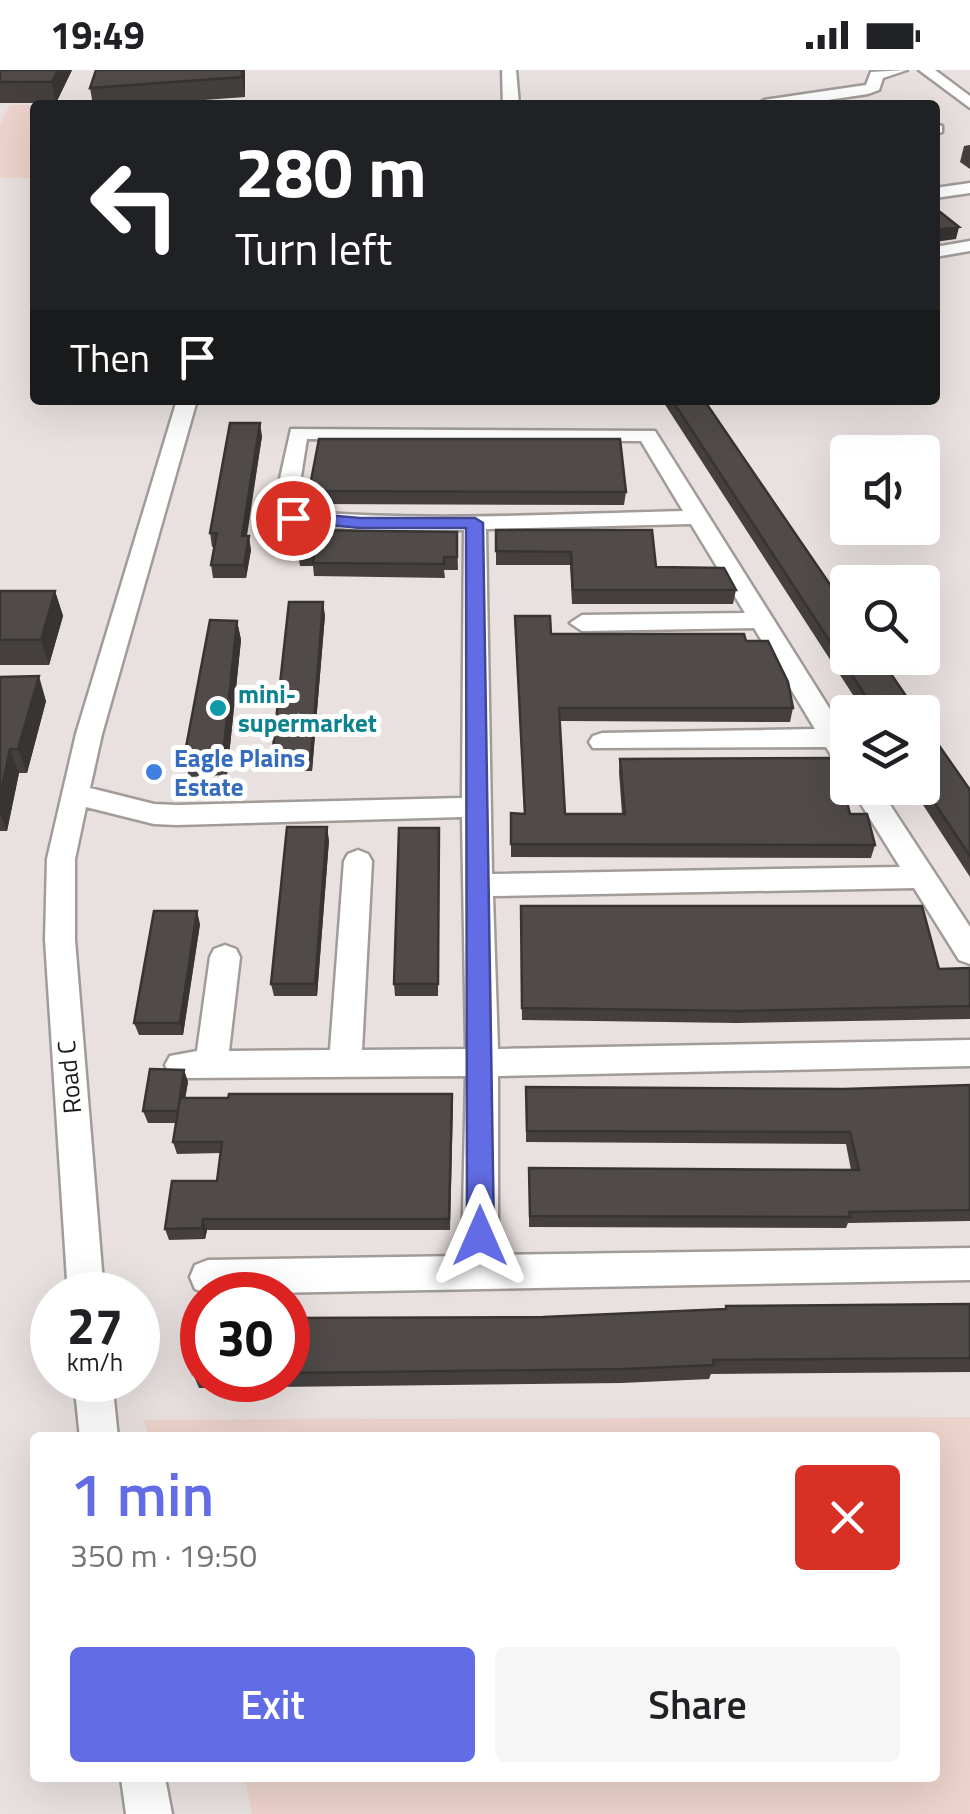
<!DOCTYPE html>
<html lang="en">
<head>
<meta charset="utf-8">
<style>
  body { margin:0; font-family:"Titillium Web",sans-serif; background:#f6f6f6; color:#202124; height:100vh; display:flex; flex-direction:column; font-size:38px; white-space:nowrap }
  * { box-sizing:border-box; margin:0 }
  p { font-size:32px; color:#757577 }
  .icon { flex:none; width:55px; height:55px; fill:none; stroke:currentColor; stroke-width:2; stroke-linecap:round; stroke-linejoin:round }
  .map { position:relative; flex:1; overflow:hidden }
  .sheet { position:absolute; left:30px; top:1362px; width:910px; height:350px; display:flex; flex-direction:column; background:#fff; border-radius:10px; box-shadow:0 10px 40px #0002 }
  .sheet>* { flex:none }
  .top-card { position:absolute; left:30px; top:30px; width:910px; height:305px; border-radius:10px; box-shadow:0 10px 40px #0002; background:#202124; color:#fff; overflow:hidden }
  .controls { position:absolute; left:830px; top:365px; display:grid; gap:20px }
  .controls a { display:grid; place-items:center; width:110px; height:110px; border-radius:10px; background:#fff; box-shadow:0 10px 40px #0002; font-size:50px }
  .speed { position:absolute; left:30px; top:1202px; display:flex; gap:20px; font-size:50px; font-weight:700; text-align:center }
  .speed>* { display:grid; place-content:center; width:130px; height:130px; border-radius:50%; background:#fff; box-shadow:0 10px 40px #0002; line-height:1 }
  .speed small { font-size:25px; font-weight:400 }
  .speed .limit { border:15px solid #d22; background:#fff; color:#111 }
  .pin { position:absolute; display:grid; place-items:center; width:85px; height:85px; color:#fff; margin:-42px; border:5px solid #fff; border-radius:50%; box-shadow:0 2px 10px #0007 }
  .me { position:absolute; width:110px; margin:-55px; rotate:0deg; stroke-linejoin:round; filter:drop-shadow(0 0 8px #0008) }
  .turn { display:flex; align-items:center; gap:35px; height:210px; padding:0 40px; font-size:45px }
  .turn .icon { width:130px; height:130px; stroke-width:2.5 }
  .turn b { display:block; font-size:70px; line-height:85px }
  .then { display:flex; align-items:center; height:95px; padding:0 40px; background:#0003; gap:20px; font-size:38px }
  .round { display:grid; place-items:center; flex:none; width:105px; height:105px; border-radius:10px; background:#f6f6f6 }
  .head { display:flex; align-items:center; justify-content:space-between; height:170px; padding:0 40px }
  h1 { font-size:60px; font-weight:600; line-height:75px; color:#626de5 }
  .button { display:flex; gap:20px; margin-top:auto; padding:20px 40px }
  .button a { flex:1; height:115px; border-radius:10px; background:#626de5; color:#fff; font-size:40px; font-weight:600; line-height:115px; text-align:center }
  .button a+a { background:#f6f6f6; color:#202124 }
  .status { display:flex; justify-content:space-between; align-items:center; height:70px; padding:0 50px; background:#fff; direction:ltr }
  .status svg { height:28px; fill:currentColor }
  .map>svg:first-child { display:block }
  .industrial { fill:#ecd3cb }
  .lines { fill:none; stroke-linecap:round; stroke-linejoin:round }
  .minor-casing { stroke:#a29c99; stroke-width:5 }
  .minor { fill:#fff; fill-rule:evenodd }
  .wall { fill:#45403f }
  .shaded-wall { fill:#383433 }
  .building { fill:#504b49; stroke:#383433; stroke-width:2.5 }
  .route { fill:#626de5; stroke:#404795; stroke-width:2.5 }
  .culture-dot { fill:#0f9aa8; stroke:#fff; stroke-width:4 }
  .shop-dot { fill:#3f7fe0; stroke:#fff; stroke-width:4 }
  .labels { text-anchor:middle; stroke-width:10; stroke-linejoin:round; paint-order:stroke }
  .culture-label { font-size:25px; font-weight:bold; fill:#0d838f; stroke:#fff; text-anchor:start }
  .shop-label { font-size:25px; font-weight:bold; fill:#366cbe; stroke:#fff; text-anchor:start }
  .street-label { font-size:25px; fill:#1e1c1b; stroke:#fff }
</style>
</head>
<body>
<div class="status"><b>19:49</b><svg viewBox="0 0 49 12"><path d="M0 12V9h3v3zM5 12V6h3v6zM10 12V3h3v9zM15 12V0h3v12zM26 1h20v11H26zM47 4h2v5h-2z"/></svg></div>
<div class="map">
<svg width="970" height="1744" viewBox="0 0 970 1744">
  <rect width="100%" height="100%" fill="#e8e1df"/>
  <path class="industrial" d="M10,35h56h-31l-2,73h-33v-54z
    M970,1347v397h-718l-7,-36h690v-340h-786l-5,-18z"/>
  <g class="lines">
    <defs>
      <path id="minor" d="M502,0h14l3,35h-16z
        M907,0l-24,8 -4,12 -11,4 -74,11h-38l8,-5 102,-15 5,-13z
        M919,0h16l35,26v12z
        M935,54l7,2v6l-7,2z
        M970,113v10l-35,5v-10z
        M970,171v10l-35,6v-10z
        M177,330h20l-95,334 -12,54 64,16 23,1 285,-7 2,-268h-103l-76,-8 -9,-11 -1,-10 16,-72 364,2 193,307v32l-9,-2 -13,-21 -233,1 -4,-6 4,-6 9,-3 213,-4 -61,-101 -172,3 -12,-8 12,-8 163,-2 -54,-89 -205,5 6,345 408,-7 -49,-79h28l91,139v37l-11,-4 -45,-72 -421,8 5,153 472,-9v26l-472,10v179l472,-7v32l-762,14 -13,-5 -5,-12 5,-12 13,-5 254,-4 4,-180 -285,2 -11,-4 -5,-9 5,-9 27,-5 13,-94 4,-8 11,-4 11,4 4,8 -11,94 101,-1 14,-189 4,-7 10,-4 10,4 4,7 -10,189 104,-1 -4,-232 -285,8 -23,-1 -68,-17 -11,52v81l29,355h-36l-23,-355 2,-81 29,-125zM307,369l334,2 42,70c-128,3 -256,11 -383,0l-3,-10z
        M74,1310h38l6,58h-38z
        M121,1708h44l7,36h-46z"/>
    </defs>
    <use href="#minor" class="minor-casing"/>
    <use href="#minor" class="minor"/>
  </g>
  <path class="wall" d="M0,0h72l-16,33h-56z
    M96,0h149v27l-109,8h-43l-3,-17z
    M970,75v24l-10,-7 4,-16z
    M662,330h42l213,312h-53z
    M262,366l-15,100 4,14 -5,28h-33l-2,-13 3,-18h-2l-2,-14z
    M309,421l317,1 -2,13 -314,-1z
    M496,460l160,37 80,23 -3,14h-161l-2,-39h-74z
    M457,462l1,38h-14l1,8 -131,-2 -1,-10h-13l-2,-13z
    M0,521h55l8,25 -14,49h-49z
    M325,545l-13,156h-38l-2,-14z
    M515,546l36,18 195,7 47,67 -3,14 -230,-1 5,93h57l-3,-42 1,-13 230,55 25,31 -4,13 -360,-1v-44h13z
    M237,551l4,19 -14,135 -38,2 -5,-19z
    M0,607l46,24 -19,72h-8l-12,58h-7z
    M922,651l48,69v87l-58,-89h10z
    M439,758l-1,168h-43l-1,-12z
    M329,770l-12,156h-43l-3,-12z
    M521,848l418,51h31v50l-233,4 -215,-3z
    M200,854l-17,111h-44l-5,-12z
    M184,1000l4,12 -3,16 268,8 -3,124h-243l-2,9 -36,1 -4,-11 52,-48 4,-28 -44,1 -4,-12 3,-19h-28l-5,-12z
    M970,1015v136l-122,2 -2,5 -317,-1v-47l322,-10 -5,-26 -320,-2v-55l318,2z
    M970,1234v68l-259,2 -2,5 -88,4 -422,5 -6,-14 9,-55v61h86v-62l255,-1 182,-7 1,-4z"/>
  <path class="shaded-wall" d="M58,0h14l-16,33 -4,-21z
    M242,0h3v27l-3,-20z
    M959,157l-3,12 -21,3v-12z
    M260,353l2,13 -18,113 -2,-13z
    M249,466l2,14 -5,28 -2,-13z
    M55,521l8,25 -14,49 -8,-25z
    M323,532l2,13 -13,156 -1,-13z
    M237,551l4,19 -14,135 -4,-19z
    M39,606l7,25 -19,72 -9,-24z
    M10,679l9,24 -12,58 -7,-18v-16z
    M327,757l2,13 -12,156 -2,-12z
    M197,841l3,13 -17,111 -3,-12z
    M184,1000l4,12 -7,41 -3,-12z
    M203,1149l4,11 -2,9 -3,-11z"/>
  <path class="building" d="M0,0h58l-6,12h-52z
    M96,0h146v7l-152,11z
    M935,138l24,19 -24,3z
    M672,330h32l144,211v47h32l37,54h-41z
    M230,353h30l-18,113h7l-5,29h-33l6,-32h-7z
    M319,369h301l6,53 -317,-1z
    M301,460l156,2v25h-13v7l-131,-1 1,-10h-16z
    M496,460h156l4,37 68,1 12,22h-163l-2,-38 -75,-1z
    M0,521h55l-14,49h-41z
    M289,532h34l-12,156 -39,-1z
    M515,546h35l1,18h193l2,7h22l20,41 5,26h-234l6,106h60l-5,-55 216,-1 14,56h17l8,31 -364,-1v-31l14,1z
    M210,550l27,1 -14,135 -39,2z
    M39,606l-21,73h-8l-10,48v-120z
    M922,651l48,69v66l-48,-72z
    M287,757h40l-12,157h-44z
    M399,758h40l-1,156h-44z
    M521,836h401l17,63 31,-1v38l-230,5 -218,-3z
    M154,841h43l-17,112h-46z
    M150,999l34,1 -6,41h-35z
    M970,1015v125l-121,2 1,5 -320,-1 -1,-48 330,2 -9,-38 -323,-1 -1,-44 318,2z
    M229,1024h223l-3,125h-246l-1,9 -37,1 7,-48h45l5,-39h-49l7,-44h48z
    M970,1234v54l-257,2 1,5 -90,4 -336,4v-55l255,-1 183,-8v-3z
    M200,1249h2v55h-9z"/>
  <path class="route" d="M293,442l67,6h115l8,5 11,713 -4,9 -10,3 -9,-3 -4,-9 -1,-708h-106l-73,-7v-7z"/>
  <circle class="culture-dot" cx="218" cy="638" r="10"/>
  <circle class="shop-dot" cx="154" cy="702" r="10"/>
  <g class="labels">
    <g class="culture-label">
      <text x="238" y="633">mini-<tspan x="238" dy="29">supermarket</tspan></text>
    </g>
    <g class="shop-label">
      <text x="174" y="697">Eagle Plains<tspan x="174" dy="29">Estate</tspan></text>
    </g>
    <g class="street-label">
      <text transform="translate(69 1007) rotate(-95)" y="9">Road C</text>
    </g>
  </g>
</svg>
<div class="controls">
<a><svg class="icon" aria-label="sound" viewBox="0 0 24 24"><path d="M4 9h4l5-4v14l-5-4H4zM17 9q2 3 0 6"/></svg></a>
<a><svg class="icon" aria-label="search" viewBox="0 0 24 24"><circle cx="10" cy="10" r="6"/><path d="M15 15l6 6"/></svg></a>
<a><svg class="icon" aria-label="layers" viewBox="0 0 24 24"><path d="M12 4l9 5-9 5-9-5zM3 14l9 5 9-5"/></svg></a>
</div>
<div class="speed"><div>27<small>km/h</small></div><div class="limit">30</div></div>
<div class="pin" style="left:293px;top:448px;background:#d93025"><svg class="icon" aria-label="arrive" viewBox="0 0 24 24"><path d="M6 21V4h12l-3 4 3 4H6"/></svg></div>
<svg class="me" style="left:480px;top:1166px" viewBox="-20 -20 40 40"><path d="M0-17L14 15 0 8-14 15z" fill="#626de5" stroke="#fff" stroke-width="4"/></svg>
<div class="top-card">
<div class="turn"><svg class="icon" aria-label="left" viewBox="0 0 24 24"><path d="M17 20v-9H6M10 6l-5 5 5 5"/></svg><div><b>280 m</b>Turn left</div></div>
<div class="then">Then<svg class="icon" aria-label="arrive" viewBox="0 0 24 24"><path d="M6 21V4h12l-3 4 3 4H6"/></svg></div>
</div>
<section class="sheet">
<div class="head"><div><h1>1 min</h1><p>350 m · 19:50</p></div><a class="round" style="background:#d93025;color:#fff"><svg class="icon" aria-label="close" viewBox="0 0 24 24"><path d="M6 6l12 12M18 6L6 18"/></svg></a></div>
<div class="button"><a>Exit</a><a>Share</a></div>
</section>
</div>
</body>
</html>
